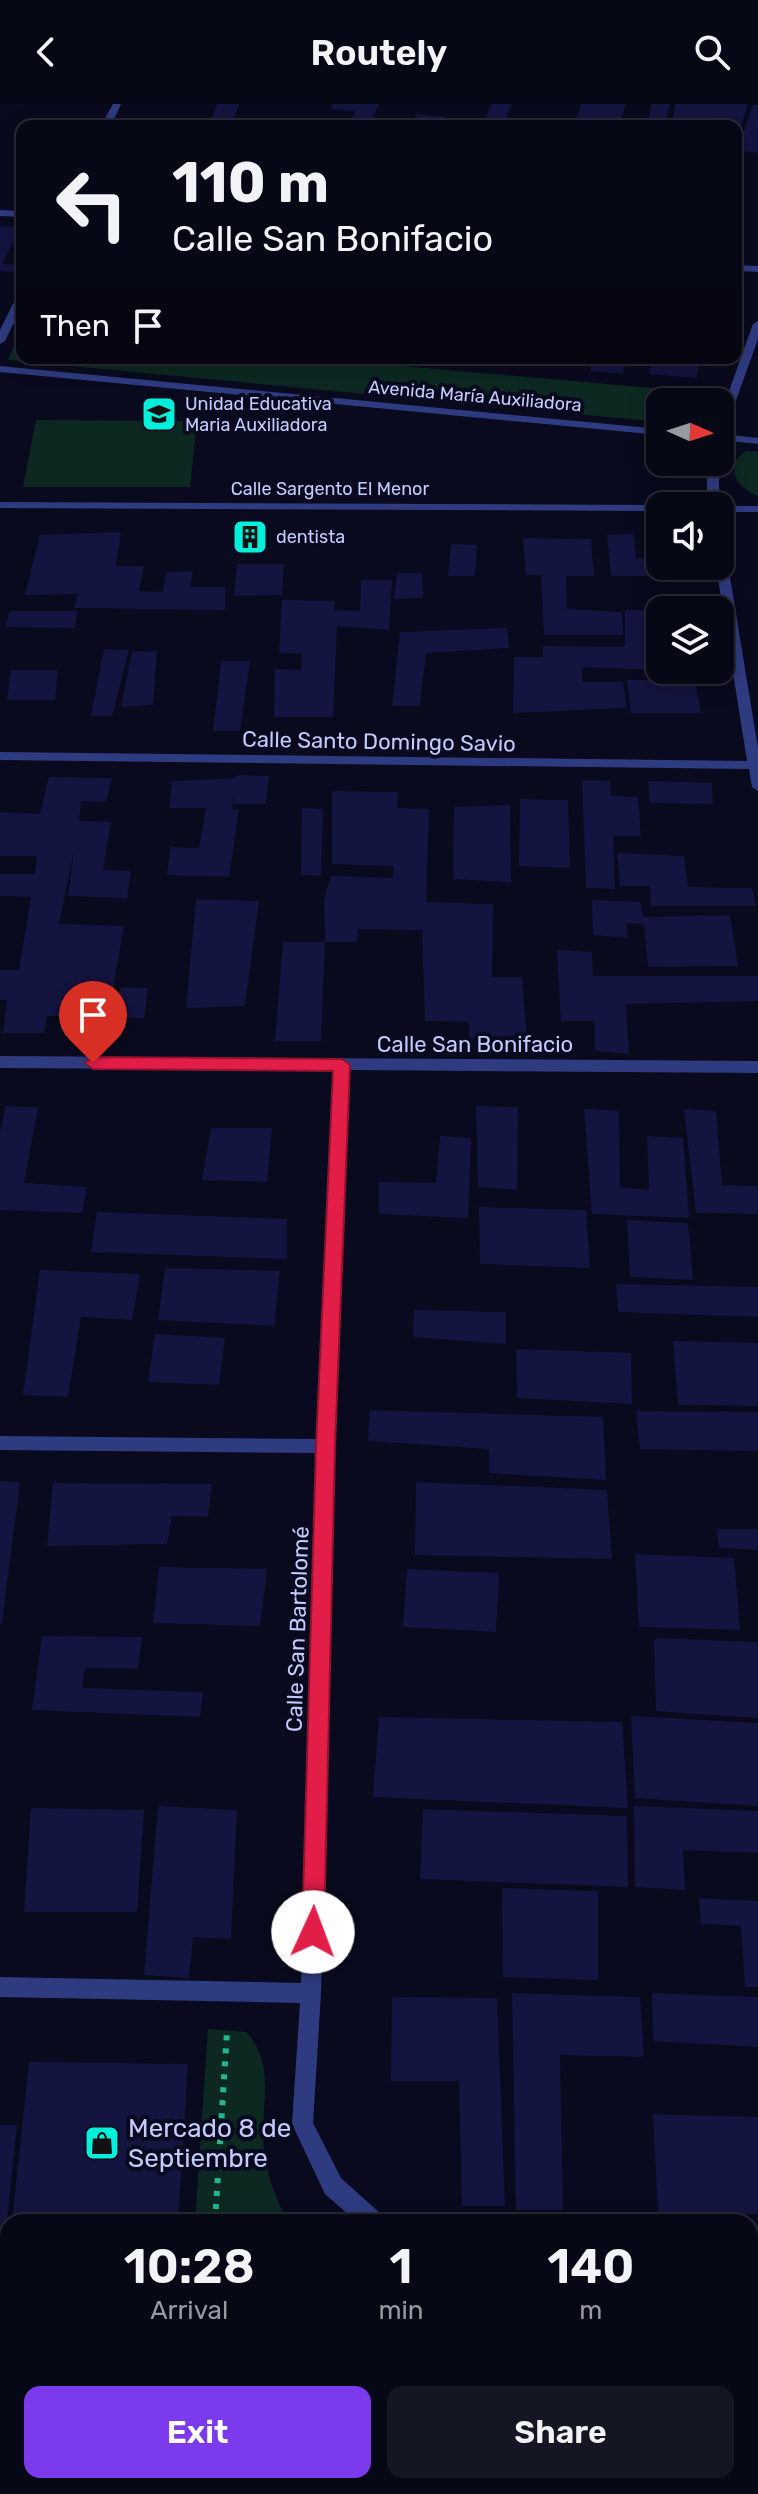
<!DOCTYPE html>
<html lang="en">
<head>
<meta charset="utf-8">
<style>
  body { margin:0; font-family:Rubik,sans-serif; background:#151623; color:#f1f3f6; height:100vh; display:flex; flex-direction:column; font-size:30px; white-space:nowrap }
  * { box-sizing:border-box; margin:0 }
  p { font-size:26px; color:#989aa1 }
  .icon { flex:none; width:44px; height:44px; fill:none; stroke:currentColor; stroke-width:2; stroke-linecap:round; stroke-linejoin:round }
  .map { position:relative; flex:1; overflow:hidden }
  .details { position:absolute; left:0px; top:2110px; width:758px; height:280px; display:flex; flex-direction:column; background:#070816; border-radius:24px 24px 0 0; box-shadow:0 4px 20px #0003,0 0 0 2px #282935 }
  .details>* { flex:none }
  .hud { position:absolute; left:16px; top:16px; width:726px; height:244px; border-radius:16px; box-shadow:0 4px 20px #0003,0 0 0 2px #282935; background:#070816; color:#f1f3f6; overflow:hidden }
  .needle { width:52px; rotate:93deg }
  .tools { position:absolute; left:646px; top:284px; display:grid; gap:16px }
  .tools a { display:grid; place-items:center; width:88px; height:88px; border-radius:16px; background:#070816; box-shadow:0 4px 20px #0003,0 0 0 2px #282935; font-size:40px }
  .pin { position:absolute; display:grid; place-items:center; width:68px; height:68px; color:#fff; margin:-82px -34px; border-radius:50% 50% 50% 0; rotate:-45deg; box-shadow:0 0 8px #0007 }
  .pin .icon { rotate:45deg }
  .me { position:absolute; width:88px; margin:-44px; rotate:2deg; stroke-linejoin:round; filter:drop-shadow(0 0 6px #0008) }
  .turn { display:flex; align-items:center; gap:28px; height:168px; padding:0 24px; font-size:36px }
  .turn .icon { width:104px; height:104px; stroke-width:2.5 }
  .turn b { display:block; font-size:56px; line-height:68px }
  .then { display:flex; align-items:center; height:76px; padding:0 24px; background:#0003; gap:16px; font-size:30px }
  .eta { display:flex; justify-content:space-evenly; align-items:center; height:136px; text-align:center }
  .eta b { font-size:48px; font-weight:600; line-height:56px }
  .button { display:flex; gap:16px; margin-top:auto; padding:16px 24px }
  .button a { flex:1; height:92px; border-radius:16px; background:#7c3aed; color:#fff; font-size:32px; font-weight:600; line-height:92px; text-align:center }
  .button a+a { background:#151623; color:#f1f3f6 }
  header { display:flex; justify-content:space-between; align-items:center; height:104px; padding:0 24px; background:#070816; font-size:36px; font-weight:600 }
  .map>svg:first-child { display:block }
  .green { fill:#0c2821 }
  .building { fill:#141440 }
  .lines { fill:none; stroke-linecap:round; stroke-linejoin:round }
  .path { stroke:#20b893; stroke-width:6; stroke-dasharray:5 8; stroke-linecap:butt }
  .street { fill:#2f3b81; fill-rule:evenodd }
  .route { fill:#e11d48; stroke:#92132f; stroke-width:2 }
  .labels { text-anchor:middle; stroke-width:8; stroke-linejoin:round; paint-order:stroke }
  .far-street-label { font-size:18px; fill:#c5caff; stroke:#090a1d }
  .far-poi-label { font-size:18px; fill:#c5caff; stroke:#090a1d; text-anchor:start }
  .street-label { font-size:22px; fill:#c5caff; stroke:#090a1d }
  .near-poi-label { font-size:26px; fill:#c5caff; stroke:#090a1d; text-anchor:start }
</style>
</head>
<body>
<header><svg class="icon" aria-label="back" viewBox="0 0 24 24"><path d="M15 5l-7 7 7 7"/></svg>Routely<svg class="icon" aria-label="search" viewBox="0 0 24 24"><circle cx="10" cy="10" r="6"/><path d="M15 15l6 6"/></svg></header>
<div class="map">
<svg width="758" height="2390" viewBox="0 0 758 2390">
  <rect width="100%" height="100%" fill="#090a1d"/>
  <path class="green" d="M20,228l2,26h290l396,35 -3,9h-45v20l-652,-62z
    M36,316l161,1 -7,66h-167z
    M746,347h12v45c-20,-7 -36,-30 -12,-45z
    M208,1925l38,3c32,35 13,77 18,119 3,26 13,48 23,71h-92z
    M750,2208h8v182h-581v-8h573z"/>
  <path class="building" d="M217,0h22l-8,22h-23z
    M333,0h46l-9,22h-21l6,-15 -24,-2z
    M491,0h21l-9,22h-20z
    M581,0h45l-7,22h-15l2,-8 -15,5 -15,-2z
    M652,0h18l-6,22h-17z
    M676,0h72l-11,36 -1,-14h-65z
    M753,1h5v48l-21,-3z
    M416,10l29,3 -3,9h-30z
    M0,122l21,1 -19,37 15,1 -4,7 -13,-1z
    M593,254h33l-3,16 -33,-3z
    M652,254h47l-2,20 -48,-4z
    M242,427h18l-1,11h-18z
    M121,428l-5,34h28l-5,25 24,1 3,-20 27,-1 -3,16h35v23l-151,-2 4,-14 -53,1 15,-60z
    M634,430l2,24 24,1v7h38l2,10h-89l-4,-41z
    M523,434l68,1 3,37h-28l1,33 55,3 1,23h-79l-3,-60h-15z
    M451,440l26,1 -2,31h-27z
    M237,460h47l-2,31 -48,1z
    M397,469h25l1,25 -29,1z
    M361,476h31l-3,50 -52,-4 -4,91h-59l1,-48 26,1 1,-16 -23,-1 3,-53 53,1 -1,9 26,1z
    M625,506h35v37h-8v23l-70,-3v15h41l4,26 -114,5 1,-56h29v-11l82,1z
    M10,507h67l-2,17 -70,-1z
    M507,524l2,20 -83,5 -6,53h-28l8,-74z
    M104,545l25,1 -17,66h-21z
    M157,547l-4,54 -32,2 11,-55z
    M221,557h29l-10,70h-27z
    M11,566h47l-3,30h-48z
    M627,576h68l6,33h-70z
    M237,671l32,1 -3,28h-32l1,-14 -3,19 7,1 -10,67 -62,-2 3,-28 29,1 7,-40h-37l3,-27 64,-3z
    M49,673l63,1 -6,24 -25,-1 -2,20 32,1 -8,48 28,1 -4,27 -59,-2 6,-45 -15,73 65,2 -16,90h-61l-3,17h-41l4,-33h-7v-30h19l12,-73 -31,-1v-22h35l2,-18h-37v-44l40,2z
    M582,676l28,1 1,15 27,1 3,39h-28l2,53 -29,-1z
    M648,677l64,2 1,21 -63,-1z
    M332,687l66,1 -1,16 32,1 -3,93 67,2 -1,73h30l5,62h-58v-17l-44,-1 -3,-91 -64,-1 -1,13h-32l-4,99h-46l8,-99h42l-1,-42 7,-24 62,2 1,-12 -62,-2z
    M520,695l48,1 2,68 -51,-2z
    M510,701l1,77 -58,-3 1,-72z
    M302,704l21,1 -2,67 -20,-1z
    M617,749l67,3 4,31 64,1 4,18h-105l-1,-20h-30z
    M196,795l63,2 -14,105 -59,2z
    M592,796l48,2 3,15 87,-2 8,51 -90,1 -4,-43 -18,-1 2,15 -35,-3z
    M557,846l35,2 1,24h165v25l-132,3 3,50 -34,-3v-30h-34z
    M121,883l27,1 -4,30 -29,-1z
    M6,1002l32,1 -14,76 63,4 -5,26 -82,-3v-77z
    M476,1002l42,1 -1,83 -39,-3z
    M584,1005l35,2 1,76 29,3 -2,-54 36,2 6,80 -97,-4z
    M684,1005l32,2 6,74 36,1v28l-62,-1z
    M211,1024h61l-5,54 -65,-2z
    M440,1032l31,2 -3,80 -89,-4v-32l57,1z
    M479,1103l107,3 4,58 -110,-4z
    M97,1108l190,7v40l-196,-7z
    M627,1116l61,3 5,57 -63,-3z
    M165,1164l115,3 -6,55 -116,-6z
    M40,1166l100,4 -8,46 -51,-3 -13,80 -45,-2z
    M616,1180l142,3v30l-140,-5z
    M414,1206l92,2v32l-93,-7z
    M155,1230l70,4 -6,47 -71,-3z
    M673,1237l85,2v63l-80,-1z
    M516,1245l115,4 1,51 -115,-6z
    M370,1306l233,7 3,63 -117,-7v-24l-121,-8z
    M636,1307l122,1v39l-118,-2z
    M0,1377l20,1 -18,141h-2z
    M416,1378l191,8 5,69 -197,-4z
    M53,1379l159,1 -4,33 -36,-1 -5,28 -120,2z
    M717,1425h41v21l-39,-2z
    M635,1450l99,4 6,72 -101,-3z
    M159,1463l108,2 -7,57 -107,-3z
    M407,1465l92,4 -3,59 -93,-5z
    M42,1532l100,1 -4,32 -53,-1 -3,20 121,4 -3,25 -168,-7z
    M654,1534l104,4v76l-102,-7z
    M631,1612l127,7v83l-123,-8z
    M379,1613l243,5 6,86 -255,-11z
    M158,1702l79,4 -6,129 -38,-2 -4,41 -45,-3z
    M634,1702l124,5v42l-75,-3 2,40 -50,-3z
    M31,1704l113,2 -7,102h-113z
    M423,1705l204,7 1,71 -208,-8z
    M502,1784l96,3v89l-95,-3z
    M699,1794l59,3v86h-13l-4,-61 -40,-2z
    M512,1889l128,4 4,60 -84,-2 3,155h-47z
    M652,1889l106,4v50l-105,-6z
    M392,1893l105,1 8,208h-43l-3,-125h-68z
    M29,1958l159,2 -10,158h-166z
    M653,2010l105,3v97l-100,-2z
    M0,2021h17l-15,144h-2z
    M6,2175l2,207h154l-1,8h-161v-159z"/>
  <g class="lines">
    <path class="path" d="M215,2118l12,-191
      M199,2382v8
      M409,2382v8
      M646,2382l8,8
      M465,2390l5,-8"/>
    <path class="street" d="M113,0h8l-10,22h-10z
      M0,106l22,1v6l-22,-1z
      M736,161l22,1v6l-22,-1z
      M22,189v13l-17,35 -5,3v-14l17,-34z
      M758,217v18l-33,92 -3,3 36,4v6l-38,-4v-24l33,-92z
      M0,262l660,63v6l-660,-63z
      M707,358h12v44h39v6h-38v-6h-13z
      M0,398l660,3 4,1h-4v5l-660,-3z
      M720,446l6,3 32,195v43l-6,-4 -3,-18 -749,-9v-8l747,9 -31,-195h4z
      M0,952l758,5v12l-409,-3 -15,376 -13,547 -8,130 28,55 40,36 3,8h-27l-32,-28 -33,-70 8,-121 -300,-6v-20l301,6 16,-530 -317,-3v-14l318,3 16,-369 -334,-2z
      M750,2131h8v22h-8z"/>
  </g>
  <path class="route" d="M93,953l249,2 8,6 -15,381 -11,486 -3,8 -8,3 -8,-3 -3,-8 14,-486 17,-375 -240,-2 -8,-6z"/>
  <defs>
    <symbol id="school-square" viewBox="-11 -11 22 22"><rect x="-9" y="-9" width="18" height="18" rx="4" fill="#00f0db" stroke="#090a1d"/><path d="M0-5L7-2L0 1L-7-2ZM-4 1L0 2.5L4 1V4Q0 6-4 4Z" fill="#111"/></symbol>
    <symbol id="building-square" viewBox="-11 -11 22 22"><rect x="-9" y="-9" width="18" height="18" rx="4" fill="#00f0db" stroke="#090a1d"/><path d="M-4-6H4V6H1V3H-1V6H-4ZM-2.5-4.3h1.7v1.8h-1.7ZM.8-4.3h1.7v1.8H.8ZM-2.5-1h1.7V.8h-1.7ZM.8-1h1.7V.8H.8Z" fill="#111"/></symbol>
    <symbol id="shop-square" viewBox="-11 -11 22 22"><rect x="-9" y="-9" width="18" height="18" rx="4" fill="#00f0db" stroke="#090a1d"/><path d="M-5-2.5h2.3a2.7 3.5 0 0 1 5.4 0H5L5.5 6h-11ZM-1.5-2.5h3a1.5 2.3 0 0 0-3 0Z" fill="#111"/></symbol>
  </defs>
  <g fill-rule="evenodd">
    <use href="#school-square" x="139" y="290" width="40" height="40"/>
    <use href="#building-square" x="230" y="413" width="40" height="40"/>
    <use href="#shop-square" x="82" y="2019" width="40" height="40"/>
  </g>
  <g class="labels">
    <g class="far-street-label">
      <text transform="translate(475 292) rotate(5)" y="6">Avenida María Auxiliadora</text>
      <text x="330" y="391">Calle Sargento El Menor</text>
    </g>
    <g class="far-poi-label">
      <text x="185" y="306">Unidad Educativa<tspan x="185" dy="21">Maria Auxiliadora</tspan></text>
      <text x="276" y="439">dentista</text>
    </g>
    <g class="street-label">
      <text transform="translate(379 637) rotate(1)" y="8">Calle Santo Domingo Savio</text>
      <text x="475" y="948">Calle San Bonifacio</text>
      <text transform="translate(297 1525) rotate(-88)" y="8">Calle San Bartolomé</text>
    </g>
    <g class="near-poi-label">
      <text x="128" y="2033">Mercado 8 de<tspan x="128" dy="30">Septiembre</tspan></text>
    </g>
  </g>
</svg>
<div class="tools">
<a><svg class="needle" viewBox="-14 -14 28 28"><path d="M0-13l5 13h-10z" fill="#e53935"/><path d="M0 13l5-13h-10z" fill="#989aa1"/></svg></a>
<a><svg class="icon" aria-label="sound" viewBox="0 0 24 24"><path d="M4 9h4l5-4v14l-5-4H4zM17 9q2 3 0 6"/></svg></a>
<a><svg class="icon" aria-label="layers" viewBox="0 0 24 24"><path d="M12 4l9 5-9 5-9-5zM3 14l9 5 9-5"/></svg></a>
</div>
<div class="pin" style="left:93px;top:959px;background:#d93025"><svg class="icon" aria-label="arrive" viewBox="0 0 24 24"><path d="M6 21V4h12l-3 4 3 4H6"/></svg></div>
<svg class="me" style="left:313px;top:1828px" viewBox="-20 -20 40 40"><circle r="19" fill="#fff"/><path d="M0-13L10 11 0 6-10 11z" fill="#e11d48"/></svg>
<div class="hud">
<div class="turn"><svg class="icon" aria-label="left" viewBox="0 0 24 24"><path d="M17 20v-9H6M10 6l-5 5 5 5"/></svg><div><b>110 m</b>Calle San Bonifacio</div></div>
<div class="then">Then<svg class="icon" aria-label="arrive" viewBox="0 0 24 24"><path d="M6 21V4h12l-3 4 3 4H6"/></svg></div>
</div>
<section class="details">
<div class="eta">
<div><b>10:28</b><p>Arrival</p></div>
<div><b>1</b><p>min</p></div>
<div><b>140</b><p>m</p></div>
</div>
<div class="button"><a>Exit</a><a>Share</a></div>
</section>
</div>
</body>
</html>
